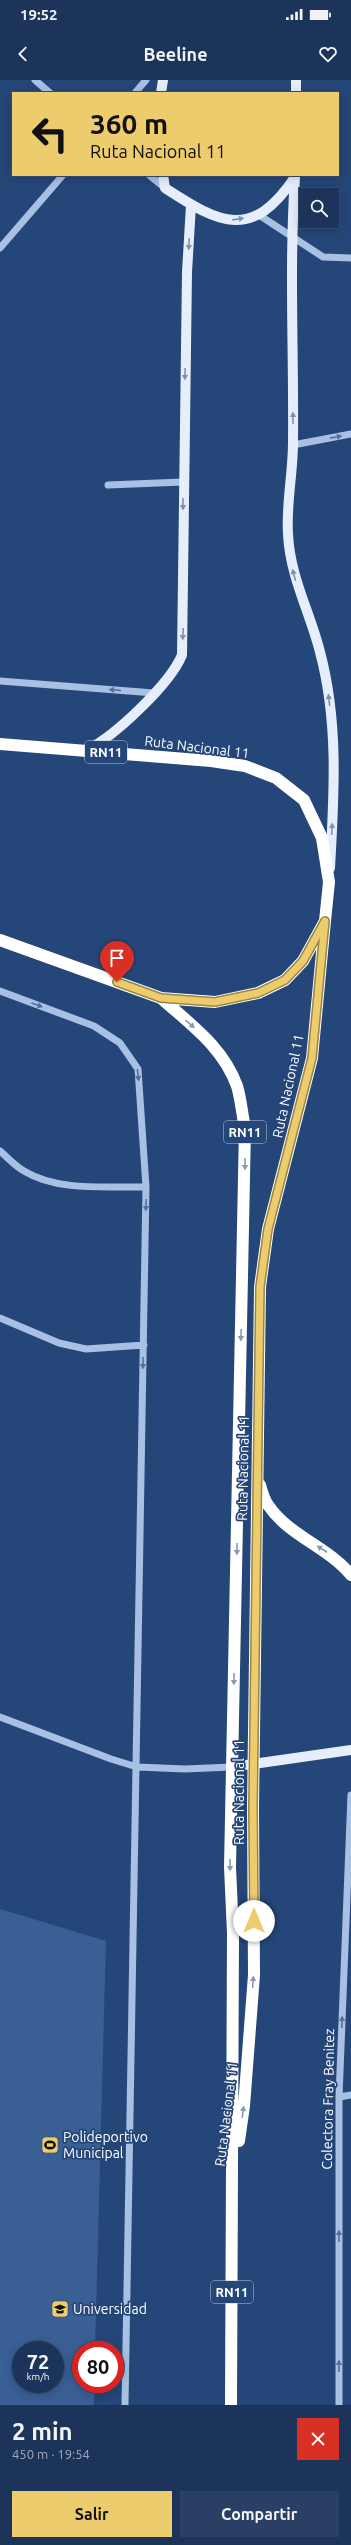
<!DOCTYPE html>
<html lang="es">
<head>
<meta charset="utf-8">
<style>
  body { margin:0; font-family:Ubuntu,sans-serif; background:#293f63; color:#f1f3f6; height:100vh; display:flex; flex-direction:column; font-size:15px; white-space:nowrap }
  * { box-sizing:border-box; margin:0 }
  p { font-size:13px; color:#a0aabb }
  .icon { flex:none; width:22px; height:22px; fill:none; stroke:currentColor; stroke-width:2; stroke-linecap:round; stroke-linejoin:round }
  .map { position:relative; height:2325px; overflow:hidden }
  .side { display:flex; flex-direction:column; background:#1c345a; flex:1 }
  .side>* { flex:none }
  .banner { position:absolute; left:12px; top:12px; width:327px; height:84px; border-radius:0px; box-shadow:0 2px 10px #0003,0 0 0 1px #3a4f70; background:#eccc6c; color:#111; overflow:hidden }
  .tools { position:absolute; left:299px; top:108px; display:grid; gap:8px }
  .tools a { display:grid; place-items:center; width:40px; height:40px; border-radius:0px; background:#1c345a; box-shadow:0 2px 10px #0003,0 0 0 1px #3a4f70; font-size:20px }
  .speed { position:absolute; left:12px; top:2261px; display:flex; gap:8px; font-size:20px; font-weight:700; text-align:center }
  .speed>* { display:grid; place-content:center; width:52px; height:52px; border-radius:50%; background:#1c345a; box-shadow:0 2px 10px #0003,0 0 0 1px #3a4f70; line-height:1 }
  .speed small { font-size:10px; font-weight:400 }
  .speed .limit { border:6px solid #d22; background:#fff; color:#111 }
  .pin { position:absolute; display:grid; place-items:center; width:34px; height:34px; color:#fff; margin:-41px -17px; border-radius:50% 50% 50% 0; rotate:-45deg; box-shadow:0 0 4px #0007 }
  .pin .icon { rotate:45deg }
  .me { position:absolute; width:44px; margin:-22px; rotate:0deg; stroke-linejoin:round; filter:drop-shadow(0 0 3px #0008) }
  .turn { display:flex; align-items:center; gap:14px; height:84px; padding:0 12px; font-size:18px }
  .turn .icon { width:52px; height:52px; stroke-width:2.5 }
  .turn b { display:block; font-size:28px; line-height:34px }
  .round { display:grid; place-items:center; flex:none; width:42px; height:42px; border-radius:0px; background:#293f63 }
  .headline { display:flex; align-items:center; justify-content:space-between; height:68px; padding:0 12px }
  h1 { font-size:24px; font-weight:600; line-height:30px }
  .button { display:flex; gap:8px; margin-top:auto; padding:8px 12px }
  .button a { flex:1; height:46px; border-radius:0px; background:#eccc6c; color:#111; font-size:16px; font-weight:600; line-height:46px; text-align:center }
  .button a+a { background:#293f63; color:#f1f3f6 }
  .status { display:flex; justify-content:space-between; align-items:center; height:28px; padding:0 20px; background:#1c345a; direction:ltr }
  .status svg { height:11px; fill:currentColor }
  header { display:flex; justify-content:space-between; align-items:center; height:52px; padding:0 12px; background:#1c345a; font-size:18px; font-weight:600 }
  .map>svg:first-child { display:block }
  .green { fill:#395f95; fill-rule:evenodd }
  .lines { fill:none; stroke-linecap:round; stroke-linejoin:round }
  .minor { stroke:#a7c0e3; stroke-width:7 }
  .major { stroke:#e6eefc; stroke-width:10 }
  .highway { stroke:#fff; stroke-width:12 }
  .oneway { fill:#7c92b3 }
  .oneway2 { fill:#52719d }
  .oneway3 { fill:#8799b5 }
  .route-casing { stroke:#998546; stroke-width:10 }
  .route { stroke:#eccc6c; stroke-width:7 }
  .labels { text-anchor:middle; stroke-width:3.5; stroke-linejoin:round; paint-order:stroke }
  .shield { fill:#254678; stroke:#bec8d6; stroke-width:1 }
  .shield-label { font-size:13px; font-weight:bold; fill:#fff }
  .street-label { font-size:14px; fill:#fff; stroke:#254678 }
  .poi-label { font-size:14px; fill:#fff; stroke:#254678; text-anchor:start }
</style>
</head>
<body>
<div class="status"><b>19:52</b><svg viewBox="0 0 49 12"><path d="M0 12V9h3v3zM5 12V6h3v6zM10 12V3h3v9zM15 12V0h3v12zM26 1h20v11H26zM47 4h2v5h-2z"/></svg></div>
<header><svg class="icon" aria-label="back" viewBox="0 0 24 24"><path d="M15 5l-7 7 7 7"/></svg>Beeline<svg class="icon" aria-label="heart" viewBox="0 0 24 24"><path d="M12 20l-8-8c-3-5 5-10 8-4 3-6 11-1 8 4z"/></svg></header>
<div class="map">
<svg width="351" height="2325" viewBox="0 0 351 2325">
  <rect width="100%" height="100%" fill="#254678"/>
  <path class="green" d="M0,1829l106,32 -11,409h-14v34h13v21h-94zM21,2270h34v34h-34z"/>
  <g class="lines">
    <path class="minor" d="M35,0l15,13
      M135,13l11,-13
      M149,95l16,13
      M259,135l64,42 28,1
      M0,168l63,-73
      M293,365l58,-11
      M108,405l75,-3
      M0,601l154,12
      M0,911l94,35 26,17 18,26 8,118 -21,1218
      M0,1071c8,7 15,15 24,20 34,21 84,15 122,16
      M0,1238l59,25 27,6 58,-4
      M0,1637l111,42 26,8 48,2 47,-2
      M339,2017l12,-2
      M339,2325v-308l12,-302"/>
    <path class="major" d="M161,13l2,-13
      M296,13v-13
      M163,95l2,13c55,36 87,53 130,-11
      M295,97c-6,89 -1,177 -2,266 0,30 -7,61 -5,91 2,43 22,78 32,118 19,71 14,144 10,216
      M87,670c29,-15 83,-66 95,-95l5,-383 4,-67
      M232,1687l119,-17"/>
    <path class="highway" d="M0,664l211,17 34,5 31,12 28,22 18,38 7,44 -4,39 -22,40 -18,19 -27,13 -43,9 -54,-4 -161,-58
      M161,918c30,27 62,49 76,88 4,13 5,28 8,42l-15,739 3,66 -2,472
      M260,1405c2,7 4,15 8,20 21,31 60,42 83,70
      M239,2061l5,-35 10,-131 -1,-168 7,-520 8,-58 44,-171 13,-137"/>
  </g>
  <defs><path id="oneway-solid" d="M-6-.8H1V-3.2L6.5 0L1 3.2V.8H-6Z"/></defs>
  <g class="oneway">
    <use href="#oneway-solid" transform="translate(238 139) rotate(-9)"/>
    <use href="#oneway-solid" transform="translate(189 164) rotate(93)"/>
    <use href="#oneway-solid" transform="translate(185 294) rotate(91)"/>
    <use href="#oneway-solid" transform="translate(293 338) rotate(-90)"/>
    <use href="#oneway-solid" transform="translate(183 424) rotate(90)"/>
    <use href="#oneway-solid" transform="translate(294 495) rotate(-105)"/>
    <use href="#oneway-solid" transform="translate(183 554) rotate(92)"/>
    <use href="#oneway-solid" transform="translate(329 620) rotate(-97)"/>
    <use href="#oneway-solid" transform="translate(332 749) rotate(-87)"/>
  </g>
  <g class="oneway2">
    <use href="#oneway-solid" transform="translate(336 357) rotate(-11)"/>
    <use href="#oneway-solid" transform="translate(115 610) rotate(-175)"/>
    <use href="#oneway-solid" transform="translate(37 925) rotate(20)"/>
    <use href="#oneway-solid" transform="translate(138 995) rotate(84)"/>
    <use href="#oneway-solid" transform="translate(146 1125) rotate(91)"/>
    <use href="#oneway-solid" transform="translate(143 1283) rotate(91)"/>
    <use href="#oneway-solid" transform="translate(342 1942) rotate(-88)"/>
    <use href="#oneway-solid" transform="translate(339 2156) rotate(-90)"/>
    <use href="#oneway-solid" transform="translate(339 2286) rotate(-90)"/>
  </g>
  <g class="oneway3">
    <use href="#oneway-solid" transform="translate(190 944) rotate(41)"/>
    <use href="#oneway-solid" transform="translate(245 1084) rotate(90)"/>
    <use href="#oneway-solid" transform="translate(241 1255) rotate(91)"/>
    <use href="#oneway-solid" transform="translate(237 1469) rotate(91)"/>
    <use href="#oneway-solid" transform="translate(322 1469) rotate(-147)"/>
    <use href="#oneway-solid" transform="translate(234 1599) rotate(91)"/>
    <use href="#oneway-solid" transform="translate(230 1785) rotate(90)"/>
    <use href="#oneway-solid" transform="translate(253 1902) rotate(-86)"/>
    <use href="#oneway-solid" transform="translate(243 2032) rotate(-82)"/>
  </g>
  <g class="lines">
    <defs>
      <path id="route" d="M117,902l44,16 54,4 43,-9 27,-13 18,-19 22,-40 -13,137 -44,171 -8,58 -7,520 1,114"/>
    </defs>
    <use href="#route" class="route-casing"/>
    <use href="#route" class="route"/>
  </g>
  <defs>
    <symbol id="stadium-square" viewBox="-11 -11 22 22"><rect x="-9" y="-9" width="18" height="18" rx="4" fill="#eccc6c" stroke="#254678"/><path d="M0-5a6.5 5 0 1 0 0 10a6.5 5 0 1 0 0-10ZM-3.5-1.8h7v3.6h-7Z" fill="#111"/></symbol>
    <symbol id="university-square" viewBox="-11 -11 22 22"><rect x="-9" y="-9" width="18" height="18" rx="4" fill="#eccc6c" stroke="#254678"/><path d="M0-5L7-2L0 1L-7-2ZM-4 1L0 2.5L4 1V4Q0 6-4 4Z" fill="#111"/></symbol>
  </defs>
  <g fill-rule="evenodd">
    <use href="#stadium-square" x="40" y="2055" width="20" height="20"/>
    <use href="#university-square" x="50" y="2219" width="20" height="20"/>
  </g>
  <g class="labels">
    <g class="shield">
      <rect x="85" y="661" width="42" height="22" rx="3"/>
      <rect x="224" y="1041" width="42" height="22" rx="3"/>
      <rect x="211" y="2201" width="42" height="22" rx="3"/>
    </g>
    <g class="shield-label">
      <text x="106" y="677">RN11</text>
      <text x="245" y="1057">RN11</text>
      <text x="232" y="2217">RN11</text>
    </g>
    <g class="street-label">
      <text transform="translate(197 667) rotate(7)" y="5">Ruta Nacional 11</text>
      <text transform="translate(288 1006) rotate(-78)" y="5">Ruta Nacional 11</text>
      <text transform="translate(243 1388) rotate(-89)" y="5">Ruta Nacional 11</text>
      <text transform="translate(239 1712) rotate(-90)" y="5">Ruta Nacional 11</text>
      <text transform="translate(328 2019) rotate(-89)" y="5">Colectora Fray Benitez</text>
      <text transform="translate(226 2034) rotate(-83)" y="5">Ruta Nacional 11</text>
    </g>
    <g class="poi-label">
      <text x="63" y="2062">Polideportivo<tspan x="63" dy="16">Municipal</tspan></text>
      <text x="73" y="2234">Universidad</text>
    </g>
  </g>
</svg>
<div class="tools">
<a><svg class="icon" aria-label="search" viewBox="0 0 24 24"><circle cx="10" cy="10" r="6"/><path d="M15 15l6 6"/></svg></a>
</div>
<div class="speed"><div>72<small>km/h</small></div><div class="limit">80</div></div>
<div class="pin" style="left:117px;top:902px;background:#d93025"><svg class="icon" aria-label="arrive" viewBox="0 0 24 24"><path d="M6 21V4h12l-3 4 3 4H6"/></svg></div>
<svg class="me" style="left:254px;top:1841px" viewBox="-20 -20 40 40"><circle r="19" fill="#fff"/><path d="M0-13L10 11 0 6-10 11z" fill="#eccc6c"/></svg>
<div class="banner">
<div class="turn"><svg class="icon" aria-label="left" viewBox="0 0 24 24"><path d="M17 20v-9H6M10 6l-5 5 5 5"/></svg><div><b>360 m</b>Ruta Nacional 11</div></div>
</div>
</div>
<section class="side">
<div class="headline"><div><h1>2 min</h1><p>450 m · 19:54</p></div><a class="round" style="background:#d93025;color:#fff"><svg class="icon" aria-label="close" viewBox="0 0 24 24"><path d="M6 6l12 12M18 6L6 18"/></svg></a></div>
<div class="button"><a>Salir</a><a>Compartir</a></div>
</section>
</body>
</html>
